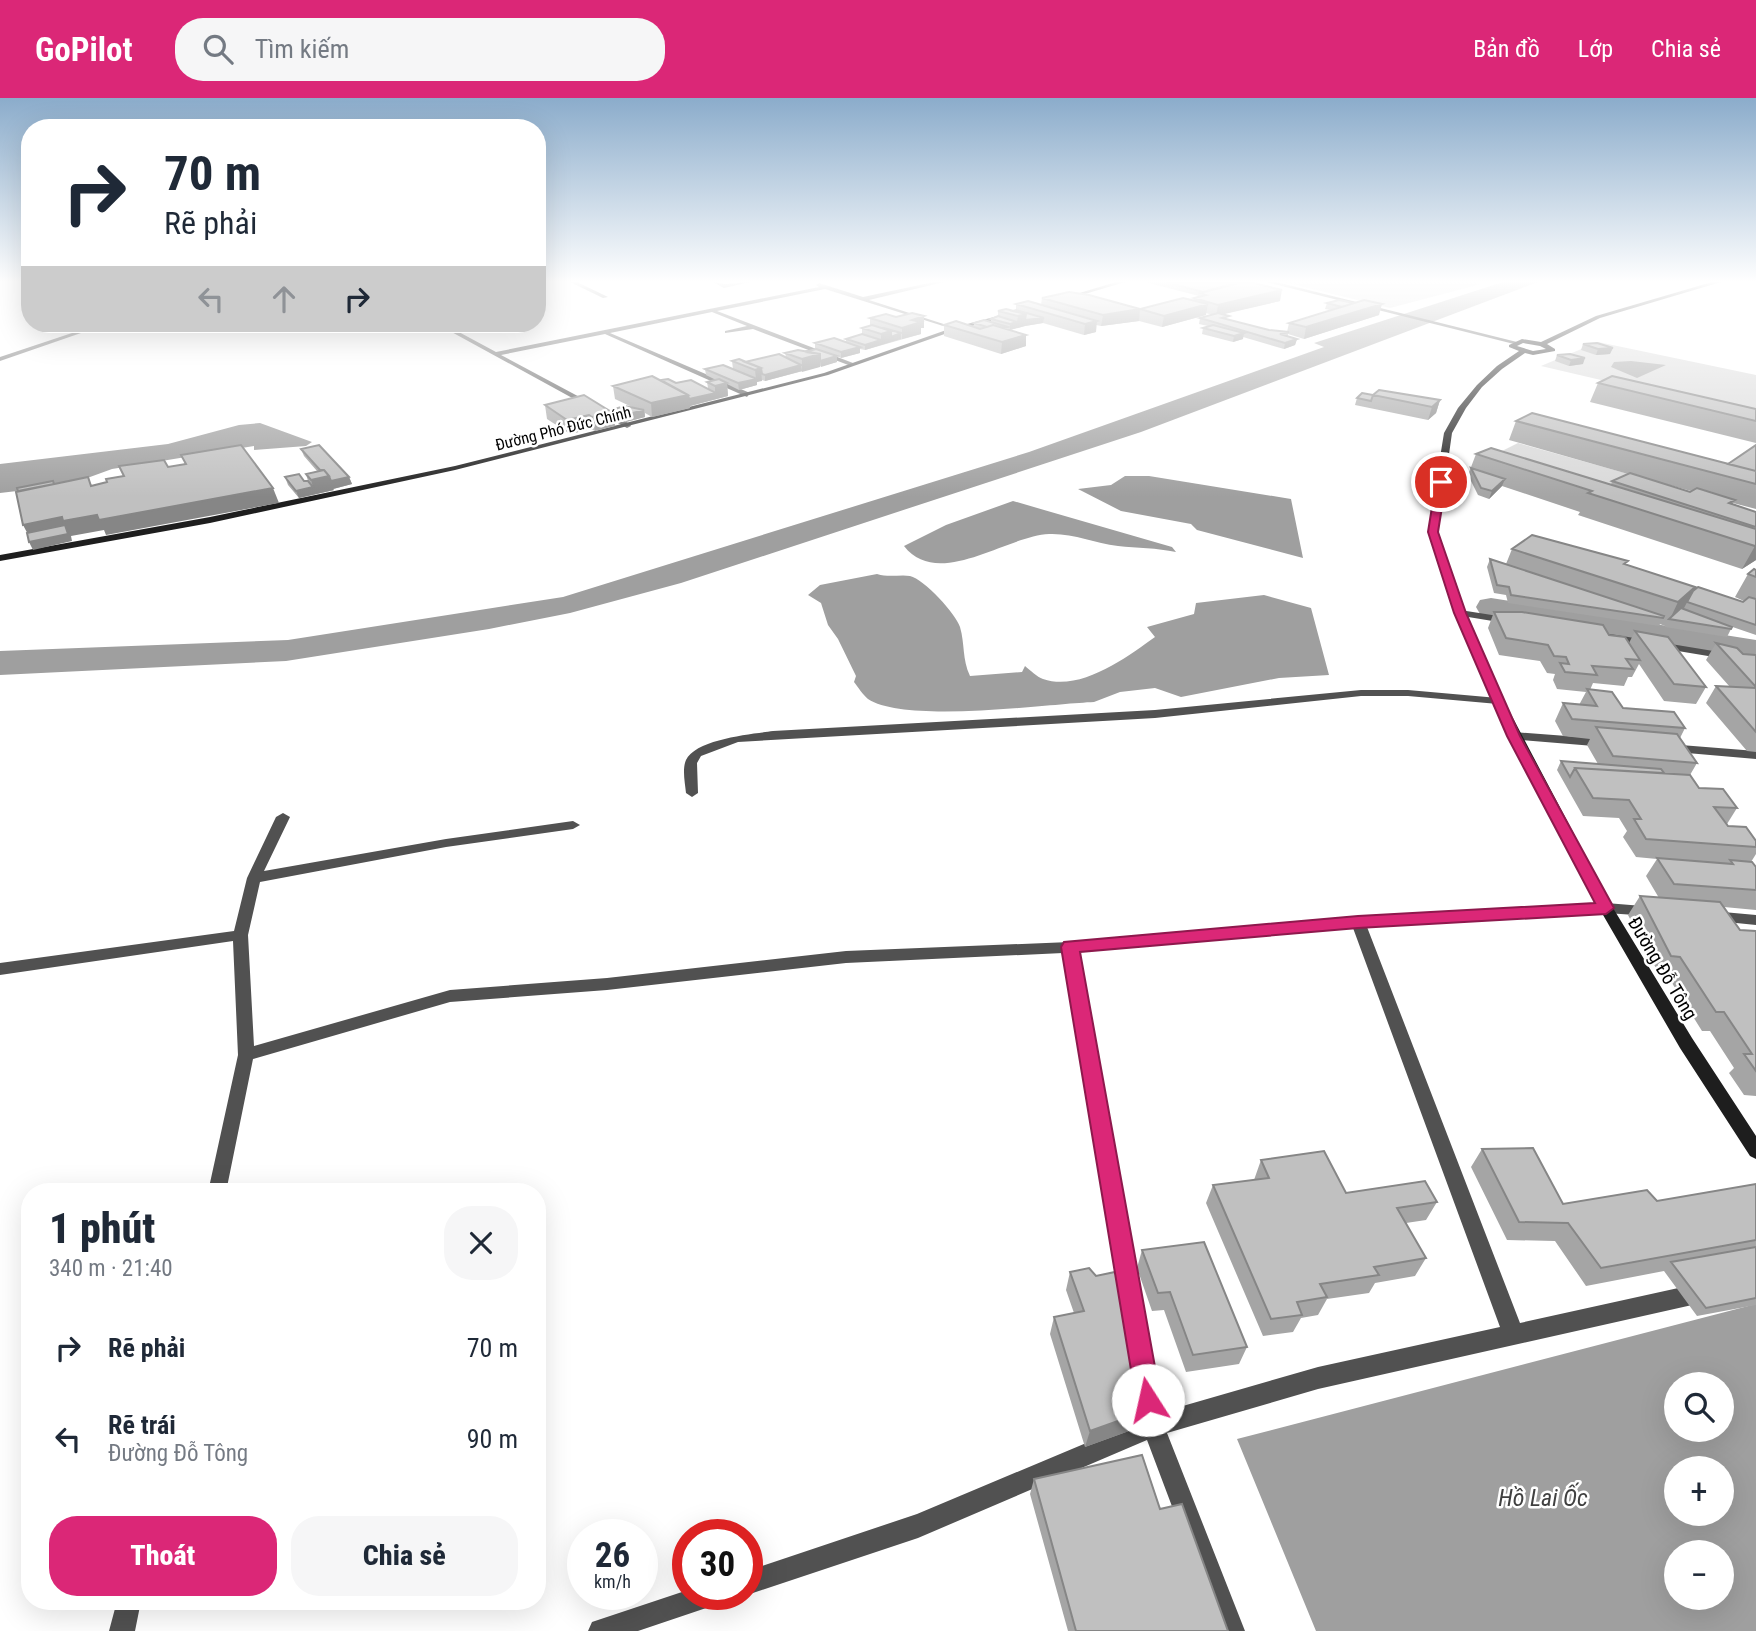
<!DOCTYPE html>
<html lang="vi">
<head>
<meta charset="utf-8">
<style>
  body { margin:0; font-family:"Roboto Condensed",sans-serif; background:#f6f6f7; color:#1f2937; height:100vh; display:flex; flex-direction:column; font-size:26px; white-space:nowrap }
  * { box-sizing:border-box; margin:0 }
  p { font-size:23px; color:#747a83 }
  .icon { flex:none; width:38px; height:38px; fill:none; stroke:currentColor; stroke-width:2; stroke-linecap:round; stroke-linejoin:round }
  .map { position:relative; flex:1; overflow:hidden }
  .side { position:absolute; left:21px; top:1085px; width:525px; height:427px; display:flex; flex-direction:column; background:#fff; border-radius:28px; box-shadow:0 7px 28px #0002 }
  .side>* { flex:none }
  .top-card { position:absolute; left:21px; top:21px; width:525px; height:214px; border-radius:28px; box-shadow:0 7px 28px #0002; background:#fff; color:#1f2937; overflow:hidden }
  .tools { position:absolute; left:1664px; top:1274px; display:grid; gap:14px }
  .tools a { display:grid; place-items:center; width:70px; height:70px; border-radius:50%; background:#fff; box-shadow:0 7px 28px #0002; font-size:35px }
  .speed { position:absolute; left:567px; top:1421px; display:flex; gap:14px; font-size:35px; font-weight:700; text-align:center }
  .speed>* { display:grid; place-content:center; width:91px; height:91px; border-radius:50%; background:#fff; box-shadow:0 7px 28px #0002; line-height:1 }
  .speed small { font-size:18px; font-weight:400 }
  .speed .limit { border:10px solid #d22; background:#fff; color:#111 }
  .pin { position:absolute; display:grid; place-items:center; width:60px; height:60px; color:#fff; margin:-30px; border:4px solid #fff; border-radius:50%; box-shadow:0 2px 7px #0007 }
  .me { position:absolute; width:77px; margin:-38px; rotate:350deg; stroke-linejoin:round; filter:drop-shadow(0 0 5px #0008) }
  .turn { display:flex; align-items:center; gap:24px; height:147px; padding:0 28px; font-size:32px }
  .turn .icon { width:91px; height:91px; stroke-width:2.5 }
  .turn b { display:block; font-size:49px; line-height:60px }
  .lanes { display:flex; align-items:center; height:66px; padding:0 28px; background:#0003; justify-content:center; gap:35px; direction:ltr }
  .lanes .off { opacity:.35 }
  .round { display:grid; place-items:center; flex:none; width:74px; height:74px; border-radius:28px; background:#f6f6f7 }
  .head { display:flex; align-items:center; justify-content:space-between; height:119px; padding:0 28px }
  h1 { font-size:42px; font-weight:800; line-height:52px }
  .button { display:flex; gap:14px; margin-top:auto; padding:14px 28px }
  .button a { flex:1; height:80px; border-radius:28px; background:#db2777; color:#fff; font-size:28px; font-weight:800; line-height:80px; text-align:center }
  .button a+a { background:#f6f6f7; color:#1f2937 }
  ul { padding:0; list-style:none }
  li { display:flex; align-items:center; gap:21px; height:91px; padding:0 28px }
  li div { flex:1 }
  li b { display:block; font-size:26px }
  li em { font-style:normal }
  header { display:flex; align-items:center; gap:42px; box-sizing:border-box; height:98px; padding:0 35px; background:#db2777; color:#fff }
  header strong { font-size:33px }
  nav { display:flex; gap:38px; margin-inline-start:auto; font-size:24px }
  .search { width:490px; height:63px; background:#f6f6f7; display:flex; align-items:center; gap:18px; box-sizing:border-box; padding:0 24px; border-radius:28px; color:#747a83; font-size:26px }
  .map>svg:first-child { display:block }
  .green { fill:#d8d8d8 }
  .water { fill:#9f9f9f; fill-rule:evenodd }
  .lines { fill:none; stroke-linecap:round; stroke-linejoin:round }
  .canal { fill:#9f9f9f; fill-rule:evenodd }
  .minor { fill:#515151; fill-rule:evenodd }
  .tertiary { fill:#515151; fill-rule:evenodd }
  .secondary { fill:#1e1e1e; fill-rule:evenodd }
  .wall { fill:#a5a5a5; fill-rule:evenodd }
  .shaded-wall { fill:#868686 }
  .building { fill:#c0c0c0; stroke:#868686; stroke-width:2 }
  .route { fill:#db2777; stroke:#8e194d; stroke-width:2 }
  .labels { text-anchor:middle; stroke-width:5; stroke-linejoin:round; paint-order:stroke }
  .far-street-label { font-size:16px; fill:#000; stroke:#fff }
  .street-label { font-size:19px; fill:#000; stroke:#fff }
  .near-water-label { font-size:24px; font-style:italic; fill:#404040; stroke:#fff }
</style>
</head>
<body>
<header>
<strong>GoPilot</strong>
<div class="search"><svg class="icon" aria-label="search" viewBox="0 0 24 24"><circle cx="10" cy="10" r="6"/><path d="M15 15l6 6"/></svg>Tìm kiếm</div>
<nav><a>Bản đồ</a><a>Lớp</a><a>Chia sẻ</a></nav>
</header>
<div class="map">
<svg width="1756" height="1533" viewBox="0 0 1756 1533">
  <rect width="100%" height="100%" fill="#fff"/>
  <path class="green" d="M1284,184h187l10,2 -91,24z
    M1598,244l158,33v48l-125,-36 -90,-21z
    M1518,345l132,37 -36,22 -134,-40z"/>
  <path class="water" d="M1503,184h35l-397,150 -460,151 -111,30 -81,16 -203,32 -286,14v-24l288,-11 275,-43 466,-145 295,-105 -10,-4z
    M1631,263l35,4 -29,13 -26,-11 3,-5z
    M260,325l52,19 -6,4 -52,4v-4l-142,23 -44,16 -68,8v-29l168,-20 71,-19z
    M1125,378h24l142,23 12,59 -106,-28 -6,-6 -70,-13 -43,-22 33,-4z
    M1013,403l159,46 4,5c-19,-4 -39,-4 -58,-6 -24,-3 -45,-13 -69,-12 -43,2 -111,56 -145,12l42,-21z
    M877,476c13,4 23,0 33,2 14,3 46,38 50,51 5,17 2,32 10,49l52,-4 3,-6c5,4 12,11 18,13 38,13 84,-22 112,-42l-8,-10 47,-13 2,-11 68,-8 47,13 18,67 -50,3 -98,19 -26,-9 -35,4 -26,10c-48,2 -188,22 -226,-3 -5,-4 -10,-12 -14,-17l2,-6 -18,-37 -10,-14 -7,-22 -13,-8 12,-10z
    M1756,1206v327h-440l-79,-192zM1676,1286h46v46h-46zM1676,1370h46v46h-46zM1676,1454h46v46h-46z"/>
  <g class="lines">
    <path class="canal" d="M1491,500l265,42v20l-276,-46 -4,-7 4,-7z"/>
    <path class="minor" d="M570,184h7l31,15 -5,1z
      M713,184l12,2 25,-2 -26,6z
      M934,184h10l-75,18 87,28v2l-131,-41 -108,22 136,52 -2,3 -98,-37 -28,4v-2l22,-5 -35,-14 -102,21 140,60 -3,4 -142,-63 -104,21 129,69 1,2 -4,2 -190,-104h7l52,28 323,-65 -3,-2 3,-2 44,14z
      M99,226h8l-107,37v-4z
      M1460,512l51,8 5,3 -5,3 -55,-9v-4z
      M1610,536l146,24v6l-150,-25 -1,-2z
      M1361,592h47l90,8 6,3 -6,3 -90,-8h-47l-206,22 -417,24 -37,14 -4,7 1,30 -6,4 -6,-4c-1,-10 -4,-24 0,-33 10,-21 66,-26 87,-29l382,-21z
      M1513,634l93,7 6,4 -6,4 -97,-8 -2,-3z
      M1668,646l88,7v8l-92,-8 -2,-3 2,-3z
      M283,715l7,4 -26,54 182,-32 127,-18 7,4 -7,4 -127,18 -186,35 -12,53 6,111 196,-56 157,-12 239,-27 224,-9 288,-25 248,-14 49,4 2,4 -7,5 -44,-3 -239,14 153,396 181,-40 7,3 3,7 -3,7 -7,3 -383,86 -151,44 78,198h-26l-72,-191 -229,98 -171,57 -2,-1h2v-23l170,-57 224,-94 -78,-467 -217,10 -239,27 -157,12 -197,57 -27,133h-18l30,-137 -5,-114 -233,34v-12l234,-32 13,-53 29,-61zM1353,830l147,399 -182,40 -156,45 -84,-460z
      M1712,813l44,4v10l-49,-5 -2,-4 2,-4z
      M688,1492v4h36l-3,9 -83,28h-50l4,-9z
      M117,1503h24l-6,30h-26z"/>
    <path class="tertiary" d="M1266,184h10l241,60 -3,2z"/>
    <path class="secondary" d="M1116,184h9l-57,17 -5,-1z
      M1712,184h9l-121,36 -53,26 8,5v2l-22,4 -8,-2 -23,16 -20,18 -16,21 -14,25 -14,99 27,81 39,88 109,207 79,130 64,98v23l-6,-3 -70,-108 -81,-140 -107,-207 -37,-88 -27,-81 16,-99 14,-25 19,-23 20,-19 22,-15 -10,-4v-2l13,-6 19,3 55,-26zM1523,245l17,3 6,3 -13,2 -16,-5z
      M1009,215l2,3 -55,14 -128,45 -373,95 -245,53 -210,38v-6l210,-38 245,-51 369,-93 128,-45z"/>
  </g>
  <path class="wall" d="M1145,184h109v1l26,18 -57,13 5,6 41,10 18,2 2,-9 42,-13 -6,-1 2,-6 52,12 -75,24 -16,-5v2l9,3 -2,6 -11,4 -41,-12v2l-10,3 -31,-8 1,-6 5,-2 -9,-2 1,-6 12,-3 -6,-2v2l-44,12 -23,-6 1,-12 53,-9 1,-2 5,-2z
    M1042,200l98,11 -1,12 -38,5 -5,-1v7l-12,3 -41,-12 -18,3 -15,4 16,16 -25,8 -57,-18v-11l30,2v-4l17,-1v-3l7,-3v-5l18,-1v-6l25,1z
    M870,220l54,10h-3v6l-56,16 -5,-1v4l-19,5 -4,-2v6l-72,19 -3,-1 -5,2v3l-18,5 -12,-6 1,12 -38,10v2l-38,9 -7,-4v4l-19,5 -11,-6 -1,-7 20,-1 -19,-9 -2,-13 48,-6 47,8 -1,-6 9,-2 -10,-5 -1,-6h28l-1,-8 13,1 41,-5 -1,-4 20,-1 10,-3v-6l31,-1v-3l16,-5v-6l8,-2z
    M1597,245l13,11 -14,1 -15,-5 2,-6z
    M1557,257l26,9 -14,2 -14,-5z
    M1598,285l158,26v34l-166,-41z
    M1373,297l67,5 -4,13 -8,7 -73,-15 2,-7z
    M545,307l68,8 2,13 -20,5 -4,-2 -21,5 -23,-15z
    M1516,323l212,43 28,-19v64l-23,-6v1l23,8v48l-14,9 -164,-54 2,-3 -78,-26 -13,13 -11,-4 -10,-20 8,-21 135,31 1,-4 16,-7 -119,-34zM1655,383l36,10 -1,1z
    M301,351l48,28 3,7 -19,5 1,1 -35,8 -11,-13 -3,-8 19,4h4l-2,-7 11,-3 -13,-15z
    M1512,451l114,16 69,22 -2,4 50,11 1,-1 -9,-4 13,-23 8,-4v65l-38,-13 13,7 -4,8 -62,-10v-1l-5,-2 -1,2 -151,-23 -2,-8 -12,-2 -7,-26 3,-8 16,5z
    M1494,514l135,31 6,-12 71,56 -10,17 -32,-3 -25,-37 -7,13h-4l-4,9 -31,-3 -3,7 33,18 62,20 -5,10 17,25 -7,12 9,13 38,20 -10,16 1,2 28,15v13l-5,8 5,5v43l-32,-3 16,23 16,1v165l-12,-1 -15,-22 5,-5 -24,-37h-8l-35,-56 -8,-1 -31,-59 12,-19 19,2 -13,-22 11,-17 -21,-2 -13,-20 4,-6 -8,-13 -36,-2 -26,-46 4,-9 37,3 -11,-19 3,-6 -27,-3 -8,-15 8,-18 16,2 7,-13 -29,-3 -4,-9 2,-6 -8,-1 -7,-12 -41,-6 -11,-27z
    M1716,545l27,11 13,1v97l-9,-1 -41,-48 10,-17 14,1 -24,-27z
    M1482,1051l81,55 94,-3 99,-17v121l-59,11 -33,-45 -78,15 -31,-45 -48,-1 -36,-73z
    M1261,1062l85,33 91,9 -11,18 -20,3 20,35 -11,18 -40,7 -6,10 -42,6 -9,16 -17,3 -8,14 -30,4 -57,-133 7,-18 41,-5z
    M1142,1152l105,97 -8,17 -53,8 -22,-62 -12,1 -15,-43z
    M1070,1174l76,139 -6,16 -55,20 -35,-113 4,-17 20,-4 -8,-23z
    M1034,1381l126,30 68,122h-160l-38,-137z"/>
  <path class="shaded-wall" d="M1282,192l-2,11 -64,15 2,-11z
    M1208,206l-2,11 -44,12 2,-11z
    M1382,206l-3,11 -75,24 2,-12z
    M1140,211l-1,12 -38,5 2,-11z
    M1026,216l18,4 -1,5 -18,3 -15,4v-6l7,-2 1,-6z
    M924,218v12h-3v6l-19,5v-11l10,-8z
    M1097,223l-1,11 -12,3 1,-11z
    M891,233v11l-26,8v-5l16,-5v-6z
    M901,235v6l-10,3v-5z
    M1244,235l-1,6 -10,3 1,-6z
    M1026,237v11l-25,8 1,-12z
    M1297,241l-2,6 -11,4 1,-6z
    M860,249v6l-19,5v-6z
    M1613,250l-3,6 -14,1 2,-6z
    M820,256v13l-18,5v-13z
    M837,258v6l-16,5 -1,-6z
    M1585,260l-2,6 -14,2 2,-6z
    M801,267l1,6 -37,10v-6z
    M761,270l1,13 -5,1v3l-18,5 -1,-7 18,-4 -1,-9z
    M727,285l1,13 -38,10v2l-38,9 -1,-14 37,-8 27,-2v-7z
    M1440,302l-4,13 -8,7 4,-13z
    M644,312l1,7 -19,5 -1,-7z
    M613,315l2,13 -20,5 -3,-14z
    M589,317l2,14 -21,5 -3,-14z
    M329,378l20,1 3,7 -19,5 1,1 -35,8 -3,-7 17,-4 -2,-7z
    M1505,381l-3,7 -13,13 3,-8z
    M273,390l6,15 -173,32 -2,-5 -33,6 1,5 -39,9 -4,-8 2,-2 -8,-15 39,-8z
    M1756,447v15l-14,9 13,-23z
    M1695,489l-12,23 -13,9 8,-17z
    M1146,1313l-6,16 -55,20 5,-16z"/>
  <path class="building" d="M1166,184h74l-37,10z
    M1243,184h7l32,8 -64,15 -24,-7 12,-3 -6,-2z
    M1069,194l20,3 51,14 -37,6 -61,-17z
    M1183,200l25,6 -44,12 -24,-7z
    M1339,202l15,3 -12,4 -15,-4z
    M1364,202l18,4 -76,23 -17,-4z
    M1028,203l69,20 -12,3 -69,-20z
    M1006,211l20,5 -8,2 -20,-5z
    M1016,212l28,8 -19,2 1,-6 -13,-3z
    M912,215l12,3 -12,4 9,2 -19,6 -32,-10 16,-4 10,3z
    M1218,215l11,3 -7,2 47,12 20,2 -9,2 17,5 -12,4 -85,-25z
    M998,218l19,6 -7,2 -19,-5z
    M984,222l24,7 -4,1 -11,-3 -6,2 -13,-4z
    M956,223l24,8 13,-4 33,10 -24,7 -58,-17z
    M872,227l19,6 -10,3 -19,-6z
    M1213,227l31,8 -10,3 -31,-8z
    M882,230h2l17,5 -10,4v-6z
    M862,236l19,6 -16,5 -19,-6z
    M834,240l26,9 -19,5 -26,-9z
    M1597,245l16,5 -15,1 -15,-5z
    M816,251l21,7 -17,5v-7l-15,-2z
    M798,252l22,4 -18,5 -17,-6z
    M779,256l22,11 -36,10 -3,-1 -1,-6 -16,-6z
    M1570,256l15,4 -14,2 -14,-5z
    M739,261l22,9 -6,2 -23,-9z
    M723,267l34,14 -19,4 -33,-14z
    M652,278l36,19 -37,8 -38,-17z
    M1612,278l144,33v12l-158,-38z
    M668,281l8,4 15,-3 25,13 -27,6 -1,-4 -27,-15z
    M719,281l8,4 -12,3 -8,-4z
    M1379,292l61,10 -8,7 -59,-12z
    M1362,295l11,2 -2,6 -14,-3z
    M584,297l29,18 -21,4 -3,-2 -22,5 -22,-15z
    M625,308l19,4 -19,5 -11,-6z
    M1532,315l224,58v13l-240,-63z
    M241,347l32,43 -174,32 -2,-5 -34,6 -1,-4 -39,8 -7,-33 72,-15 3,9 16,-4 -1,-3 18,-3 -5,-10 45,-6 4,7 18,-3 -5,-9z
    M319,347l30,32 -18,4 -2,-5 -5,-6h-4l-19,-21z
    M1756,347v26l-28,-7z
    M1491,350l265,81v16l-1,1 -167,-53 4,-2 -116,-37z
    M1471,370l34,11 -13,12 -11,-3z
    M324,372l5,6 -18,4 -5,-6z
    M1630,375l60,19 7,-4 38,12 -6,3 27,9v15l-144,-46z
    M299,376l5,7h4l5,6 -17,4 -11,-14z
    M53,383l1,3 -36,7 -1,-3z
    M65,427l3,9 -39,8 -2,-9z
    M1532,437l96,26 -4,3 71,23 -17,15 -166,-53z
    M1490,461l174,57 -1,2 -152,-23 -2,-8 -12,-2z
    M1754,471l2,1v7l-8,-3z
    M1698,489l45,15 6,-5 7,2v26l-69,-23 6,-11z
    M1681,510l51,19 -1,2 -62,-10z
    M1494,514h28l81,13 6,10 16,2 15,23 -14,-1 7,10 -41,-3 5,9 -32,-3 -5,-9 9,1 -3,-7 -12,-1 -6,-11 -42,-7z
    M1635,533l33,6 38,50 -32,-3z
    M1716,545l21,5 6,6 13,1v32z
    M1716,588l40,2v44z
    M1587,591l25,3 11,16 51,4 11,16 -113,-9 -9,-16 34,3z
    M1596,629l81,7 20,29 -84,-7z
    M1561,663l100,8 3,4 -89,-5 -5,9z
    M1575,670l115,7 9,13 24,1 14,19 -23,-1 14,19 18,1 10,14v6l-110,-8 -12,-20h7l-12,-19 -36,-2z
    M1657,760l76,6 -3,-4 22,2 4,5v23l-82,-6z
    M1640,798l80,6 20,28 16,1v140l-12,-17h8l-28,-42h-8l-36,-55 -9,-1z
    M1533,1050l30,56 84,-14 10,11 99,-17v56l-155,28 -33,-45 -49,-1 -37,-73z
    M1324,1053l22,42 79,-12 12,21 -40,6 29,50 -52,9 5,8 -59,9 7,13 -30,5 5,13 -31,4 -58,-134 56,-7 -8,-18z
    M1204,1144l43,105 -54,8 -23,-63 -12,1 -16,-43z
    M1756,1149v51l-50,10 -35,-46z
    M1089,1170l7,8 19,-4 11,31 20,108 -56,20 -36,-114 30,-6 -14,-39z
    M1142,1357l18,54 22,-5 46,127h-152l-42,-152z"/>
  <linearGradient id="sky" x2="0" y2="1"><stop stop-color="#8baccb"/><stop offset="0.46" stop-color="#fff"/><stop offset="1" stop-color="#fff" stop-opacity="0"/></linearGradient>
  <rect width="1756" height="399" fill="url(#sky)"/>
  <path class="route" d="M1441,381l5,3 -8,50 28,81 54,123 94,172 -8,6 -248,14 -278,24 81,448 -4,8 -9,4 -8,-4 -4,-8 -75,-453 3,-5 294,-26 237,-13 -88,-167 -53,-123 -26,-81 8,-50z"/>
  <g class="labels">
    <g class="far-street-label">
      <text transform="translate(563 330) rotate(-14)" y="6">Đường Phó Đức Chính</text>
    </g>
    <g class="street-label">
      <text transform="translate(1663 870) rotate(59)" y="7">Đường Đỗ Tông</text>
    </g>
    <g class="near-water-label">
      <text x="1543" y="1408">Hồ Lai Ốc</text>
    </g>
  </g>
</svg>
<div class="tools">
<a><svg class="icon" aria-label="search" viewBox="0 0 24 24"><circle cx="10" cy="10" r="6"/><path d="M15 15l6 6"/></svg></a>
<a>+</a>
<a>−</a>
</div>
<div class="speed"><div>26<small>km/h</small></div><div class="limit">30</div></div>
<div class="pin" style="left:1441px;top:384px;background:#d93025"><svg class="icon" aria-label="arrive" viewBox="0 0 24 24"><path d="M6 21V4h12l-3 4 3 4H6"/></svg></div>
<svg class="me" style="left:1148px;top:1302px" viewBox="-20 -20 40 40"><circle r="19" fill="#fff"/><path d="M0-13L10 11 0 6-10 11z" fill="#db2777"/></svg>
<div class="top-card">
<div class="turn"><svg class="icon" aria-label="right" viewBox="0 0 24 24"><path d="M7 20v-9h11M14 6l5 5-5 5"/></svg><div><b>70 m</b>Rẽ phải</div></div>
<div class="lanes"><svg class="icon off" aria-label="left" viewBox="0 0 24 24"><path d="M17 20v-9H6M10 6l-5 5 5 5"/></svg><svg class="icon off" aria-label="ahead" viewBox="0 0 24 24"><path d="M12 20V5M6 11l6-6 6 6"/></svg><svg class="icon" aria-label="right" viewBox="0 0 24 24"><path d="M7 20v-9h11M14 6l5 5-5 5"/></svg></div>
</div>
<section class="side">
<div class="head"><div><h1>1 phút</h1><p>340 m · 21:40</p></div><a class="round"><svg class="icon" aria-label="close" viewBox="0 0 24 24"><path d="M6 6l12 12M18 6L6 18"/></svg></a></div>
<ul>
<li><svg class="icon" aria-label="right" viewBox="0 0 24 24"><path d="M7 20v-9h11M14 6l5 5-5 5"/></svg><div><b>Rẽ phải</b></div><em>70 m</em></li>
<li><svg class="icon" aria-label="left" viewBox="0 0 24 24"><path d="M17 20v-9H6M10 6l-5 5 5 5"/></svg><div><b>Rẽ trái</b><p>Đường Đỗ Tông</p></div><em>90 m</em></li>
</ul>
<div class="button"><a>Thoát</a><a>Chia sẻ</a></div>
</section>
</div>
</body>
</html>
